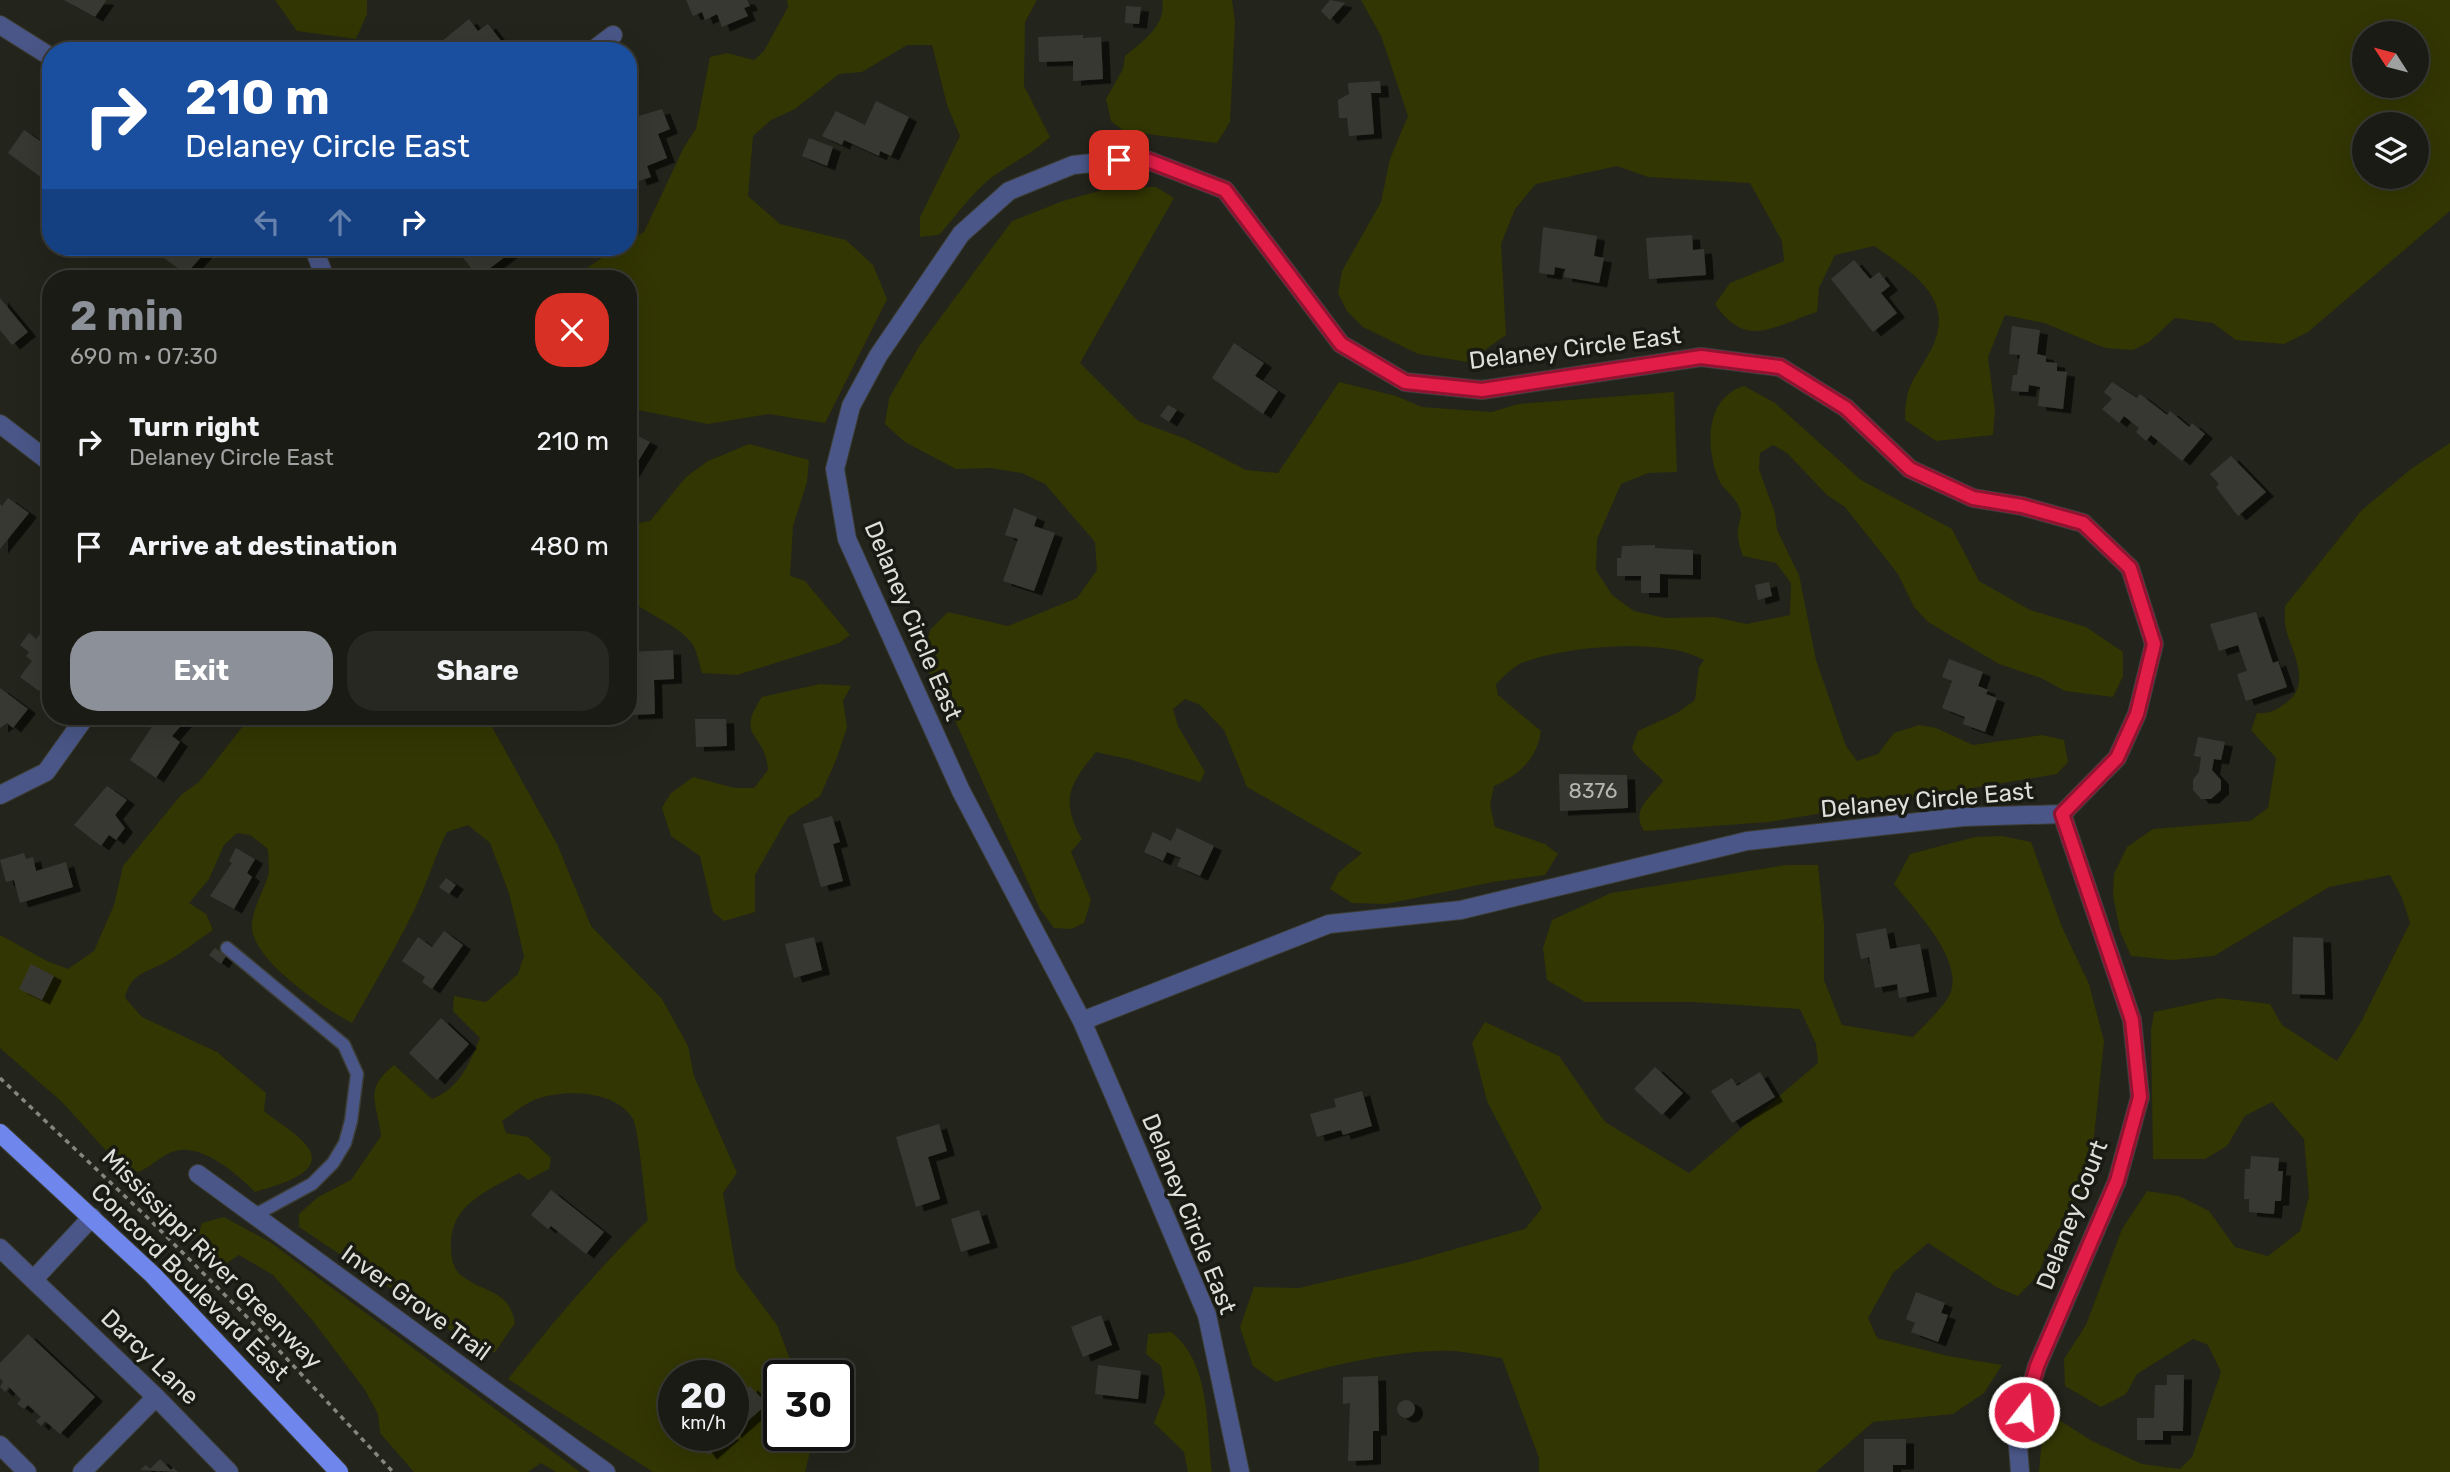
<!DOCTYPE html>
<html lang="en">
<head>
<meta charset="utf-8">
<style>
  body { margin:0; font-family:Rubik,sans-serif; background:#272822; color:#f1f3f6; height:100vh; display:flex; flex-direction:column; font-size:26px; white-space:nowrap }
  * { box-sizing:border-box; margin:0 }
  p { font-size:23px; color:#9fa1a0 }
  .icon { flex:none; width:38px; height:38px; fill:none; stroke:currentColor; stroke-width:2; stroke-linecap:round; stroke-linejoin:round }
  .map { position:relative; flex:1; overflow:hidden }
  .side { position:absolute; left:42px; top:270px; width:595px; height:455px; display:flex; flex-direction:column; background:#1a1b14; border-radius:28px; box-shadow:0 7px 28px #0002,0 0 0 2px #383934 }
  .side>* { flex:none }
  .guide { position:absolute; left:42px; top:42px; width:595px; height:214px; border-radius:28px; box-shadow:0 7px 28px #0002,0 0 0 2px #383934; background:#1a4fa0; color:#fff; overflow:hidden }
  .needle { width:46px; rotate:306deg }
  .buttons { position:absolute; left:2352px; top:21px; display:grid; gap:14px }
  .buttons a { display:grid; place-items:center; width:77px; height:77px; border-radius:50%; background:#1a1b14; box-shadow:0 7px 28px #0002,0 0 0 2px #383934; font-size:35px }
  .speed { position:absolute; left:658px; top:1360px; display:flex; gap:14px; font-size:35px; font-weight:700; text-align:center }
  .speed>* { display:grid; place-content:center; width:91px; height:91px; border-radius:50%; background:#1a1b14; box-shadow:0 7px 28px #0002,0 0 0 2px #383934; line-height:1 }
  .speed small { font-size:18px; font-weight:400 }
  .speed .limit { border:4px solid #111; border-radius:10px; background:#fff; color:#111 }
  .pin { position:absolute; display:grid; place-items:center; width:60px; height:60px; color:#fff; margin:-30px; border-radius:14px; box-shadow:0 4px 10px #0006 }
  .me { position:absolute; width:77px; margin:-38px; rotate:16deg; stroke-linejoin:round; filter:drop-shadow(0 0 5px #0008) }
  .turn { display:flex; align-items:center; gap:24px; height:147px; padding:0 28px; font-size:32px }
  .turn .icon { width:91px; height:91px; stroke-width:2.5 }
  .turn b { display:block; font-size:49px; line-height:60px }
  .lanes { display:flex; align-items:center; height:66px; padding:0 28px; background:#0003; justify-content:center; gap:35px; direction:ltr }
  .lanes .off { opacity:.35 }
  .round { display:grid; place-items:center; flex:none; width:74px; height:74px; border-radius:28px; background:#272822 }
  .summary { display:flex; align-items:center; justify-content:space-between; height:119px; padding:0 28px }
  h1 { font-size:42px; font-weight:700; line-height:52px; color:#8c9099 }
  .button { display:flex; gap:14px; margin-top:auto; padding:14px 28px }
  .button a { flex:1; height:80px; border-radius:28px; background:#8c9099; color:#fff; font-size:28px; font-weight:700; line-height:80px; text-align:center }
  .button a+a { background:#272822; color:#f1f3f6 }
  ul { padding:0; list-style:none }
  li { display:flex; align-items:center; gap:21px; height:105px; padding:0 28px }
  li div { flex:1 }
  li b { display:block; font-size:26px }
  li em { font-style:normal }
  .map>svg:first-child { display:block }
  .green { fill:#323603; fill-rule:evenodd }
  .building { fill:#383930; filter:url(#shadow) }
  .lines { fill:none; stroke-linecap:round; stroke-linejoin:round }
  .lane-casing { stroke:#3d3e36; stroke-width:15 }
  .street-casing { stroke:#3d3e36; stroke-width:20 }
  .primary-casing { stroke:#3d3e36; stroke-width:20 }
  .path { stroke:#85867e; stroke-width:3.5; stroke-dasharray:5 5; stroke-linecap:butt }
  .lane { stroke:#495687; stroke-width:12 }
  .street { stroke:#495687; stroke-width:18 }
  .primary { stroke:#6f87ec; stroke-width:18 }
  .route-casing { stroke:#92132f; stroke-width:18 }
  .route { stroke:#e11d48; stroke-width:12 }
  .labels { text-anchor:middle; stroke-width:7; stroke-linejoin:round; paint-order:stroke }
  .number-label { font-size:21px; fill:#b4b6af }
  .street-label { font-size:24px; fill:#dedfd9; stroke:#191a12 }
</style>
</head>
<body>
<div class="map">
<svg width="2450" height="1472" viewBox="0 0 2450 1472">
  <defs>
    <filter id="shadow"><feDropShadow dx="8" dy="4.5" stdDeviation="0" flood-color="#0009"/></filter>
  </defs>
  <rect width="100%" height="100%" fill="#23241b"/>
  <path class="green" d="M275,0h92v14l-11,25 -59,-8z
    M787,0h250l-12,22 -1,64 26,51c-18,17 -39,26 -59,41 -20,16 -35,38 -52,57l-19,2v-20l40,-81 -13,-31 -15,-60h-25l-45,27 -23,2 -44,35 -24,11 -18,16 -5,60 32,28 66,16 27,25 14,34 -62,124 -57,-9 -60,10 -80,-16v-130h-57l48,-31h9v-6l16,-9 40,-85 12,-18 14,-72 17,-4 27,7 10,-9 24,-44z
    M1162,0h70l3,22 -5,100 -13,21 -93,-12 -13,-10 -5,-22 17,-30 2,-13c17,-15 42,-30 37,-56z
    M1361,0h1089v211l-142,121 -24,12 -48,-4 -23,-17 -38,-5 -26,24 -16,8 -28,-2 -61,-25 -39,-8 -17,42 7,54 -2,24 -57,6 -31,-21c1,-35 6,-35 23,-65 32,-54 -13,-81 -54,-109l-39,9 -16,33 -2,24c-42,13 -70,39 -102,-8l15,-21 54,-22 -2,-20 -32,-58 -102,-6 -31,-11 -81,18 -21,25 -14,35 5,91 -38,27 -50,-8 -55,-27 -16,-16 -9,-18 4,-22 39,-69 9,-43 18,-43 -27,-80zM2364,33h53v53h-53zM2364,124h53v53h-53z
    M1113,187h43l18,11 -94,165 58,58 48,18 60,31 32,3 61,-91 57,14 26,11 70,5 26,-8 156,-12 3,80 -29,1 -27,11 -24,55 -1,31 16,25 22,16 31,7 49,-1 33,7 43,-9 1,-32 -15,-20 -33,-7c-3,-8 -6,-18 -5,-26 0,-5 3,-11 3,-16 -2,-16 -18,-23 -23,-36 -13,-33 -12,-81 26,-92l31,17 86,77 91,49 27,52 51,29 56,17 37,25v24l-10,21 -48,-6 -24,-13 -42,-14 -71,-42 -14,-15 -16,-33 -53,-67 -18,-12 -40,-42 -14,-8 -13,8 -1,16 16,44 2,17 22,45 17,85 30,86 11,15 21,-7 16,-21 25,-8 17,3 37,17 69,-10 22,5 4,22 -11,12 -288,48 -125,9c-14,-21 7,-34 19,-50 -10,-13 -25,-19 -31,-33l6,-17 39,-18 18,-13 4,-33 5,-7c-38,-23 -141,-14 -182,3 -10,4 -18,14 -26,21l2,11 43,36c-4,28 -22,44 -47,55l-4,19 5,22 50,17 13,10 -13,21 -52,7 -107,22 -34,-1 -22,-14 9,-17 23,-19 -115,-66 -23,-57 -24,-25 -15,-6 -12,10 5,17 27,46 -5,10 -68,-22 -36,-8c-27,33 -36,48 -14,87l-11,13 20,48 -7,23 -13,6 -17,-1 -14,-19 -96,-213 -21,-33 7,-33 18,-18 60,14 69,-28 20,-28 -2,-28 -50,-58 -23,-11 -32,-5 -34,1 -51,-27 -20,-18 4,-26 31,-53 92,-124 51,-20z
    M2450,443v1029h-411l3,-35 11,-21 39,25 50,23 38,5 12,-12 29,-85 -13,-27 -15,-6 -56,35 -11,20 -25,13 -36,-21 -1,-27 22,-34 36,-96 25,-38 32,5 30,15 26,36 33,9 32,-25 9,-35 -5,-57 -32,-37 -27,14 -18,30 -22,13h-52l-2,-128 3,-19 65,-14 51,6 12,21 55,36 24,-39 49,-99 -8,-25 -12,-23 -61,12 -115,69 -42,4 -41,-4 -11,-25 -7,-35 1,-22 13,-27 26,-18 97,-8 18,-13 8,-50 -25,-28 6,-17c13,1 19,-3 29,-10 25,-18 8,-48 1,-70 -3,-8 -2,-19 -2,-27l76,-95 50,-42z
    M749,444l60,16 -2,22 -14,44 -3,50 15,5 45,54 -11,8 -102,32 -35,-2c-3,-9 -5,-24 -11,-31 -17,-20 -44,-27 -63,-44v-76l5,2 17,-3 36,-44 22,-16z
    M820,684l31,2 -8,15 4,27 -11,32 -16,36 -32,21 -33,58v37l-31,9 -11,-9 -13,-56 -29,-20 -9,-28 8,-14 23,-17 42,11h19l14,-18c-3,-40 -34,-31 -6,-73z
    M251,716h235l71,128 34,82 71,73 26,47 6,30 43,97 -14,20 13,77 41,55 19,50 -17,1v59h35l-9,37h-152l-145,-93c44,-56 89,-109 140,-159 -3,-18 -9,-89 -15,-101 -18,-30 -71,-30 -99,-19 -11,5 -22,14 -32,21l4,12 22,4 23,21 -2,11 -21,11 -9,-7c-32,18 -70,32 -68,74 0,10 2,22 11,29 23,18 47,13 53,47l-20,29 -15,1 -54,-41 -127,-85v-13l19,-17 33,-17 30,-44c-4,-35 -18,-46 13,-71l38,34c28,-11 37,-35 48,-61l-27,-27 1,-15 32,6 32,-28 6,-18 -15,-63 -19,-50 -22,-18 -21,7c-12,23 -18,47 -29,70 -20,42 -43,81 -66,121 -27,-14 -105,-66 -100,-100 2,-17 11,-31 16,-47 2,-7 0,-18 0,-27l-18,-14 -13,-2 -13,12 -15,34 -20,24 17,11 7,16c-15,10 -30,22 -45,31 -20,11 -38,12 -43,37l17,19 75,35 49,41 -2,18c13,11 33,22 43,35 22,28 -36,41 -52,46 -18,-18 -55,-51 -83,-40 -9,3 -22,15 -33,20l-18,-5 -59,-65 -62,-54v-113l47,26 21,8 26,-18 20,-46 9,-39 58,-71 18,-13zM674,1376h59v59h-59z
    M2002,836l29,6 31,85 27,57 15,57 -14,134 -41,70 -11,30 -20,21 -20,-8 -70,-45 -35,30 -25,45 9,20 71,18 54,9 -18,28 -31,21 -80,8 -57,50h-277v-14l-37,-100c-16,-2 -33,-6 -49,-7 -50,-2 -130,15 -177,31l-23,-16 -13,-39 14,-40 45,1 110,-26 116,-33 17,-21 -55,-107 -15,-58 13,-21 74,34 46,66 84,51 129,-110 -2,-19 -16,-35 -106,-7h-109l-38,-22 -4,-32 9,-28 59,-27 175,-28h32l6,60v55l18,45 71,12c11,-12 28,-27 36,-41 18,-34 -36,-88 -55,-112l16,-30 65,-17z
    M224,1217l46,25 310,230h-24l-15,-9 -13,9h-114l-34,-39 -2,-19 -13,-24 -52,-69 -40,-46 -34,-20 -17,11c-16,-14 -28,-21 -20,-43z
    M1171,1332c40,31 35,93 41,140h-24l-4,-20 -30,-29 11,-29 -4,-28 -15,-12 2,-20z"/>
  <path class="building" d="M64,0h41l1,1 -11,16z
    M686,0h61l3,6 -6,2 4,8 -26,11 -5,-13 -12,6 -3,-8 -9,4z
    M1330,0l15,3 -15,17 -9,-9z
    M1126,6l15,1 -2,17 -14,-1z
    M469,19l9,12 10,-7 14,18 -10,9h-52l-4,-5z
    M1083,35v3l18,-1 2,42 -30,2v-20l-34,1 -1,-25z
    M1380,81l1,12h-10l3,41 -25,2 -2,-18h-8l-1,-18 11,-6 -1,-11z
    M876,101l33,16 -18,39 -11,-5 -1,5 -35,-16 -2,5 -20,-9 14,-25 29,14z
    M662,109l8,20 -12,5 9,24 -20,8 4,11 -12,4 -4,-11 -7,2v-36l9,-3 -5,-15z
    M24,130l19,13 8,-11v35l-9,11 -34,-25z
    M809,138l24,9 -6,19 -25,-10z
    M1543,227l54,9 -3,20 10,2 -5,25 -35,-6 1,-8 -10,-2 -1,8 -15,-2z
    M1692,235l1,15 11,-1 2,26 -57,4 -3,-41z
    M155,247h55l-24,27 -33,-24z
    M455,247h56l2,4 -35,26z
    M1854,260l16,19 9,-7 11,14 -9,7 16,20 -24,19 -42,-53z
    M0,298l28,34 -16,13 -12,-15z
    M2012,326l28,4 -3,24 9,2v6l11,1v8l10,1 -4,37 -25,-3 2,-19 -11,-2 -1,7 -17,-1 2,-16h4l3,-20 -11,-1z
    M1234,343l30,20 -9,13 23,15 -15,23 -51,-36z
    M2112,382l25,16 3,-4 27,21 3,-4 19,16 3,-4 13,11 -23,27 -31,-26 -5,6 -10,-9 3,-4 -15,-12 -5,7 -17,-14 10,-10 -8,-7z
    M1168,405l9,5 -8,12 -9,-6z
    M628,431l22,11 -22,36z
    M2231,456l35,36 -28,24 -17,-22 -5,-7 3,-3 -9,-10z
    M8,498l21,15 -29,36v-45l2,2z
    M1014,508l23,9 -3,9 21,7 -21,58 -31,-10 15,-42 -13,-4z
    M1655,545v3l38,2v25l-33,-1v19h-19v-17h-24v-18h4l1,-12z
    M1769,582l3,14 -14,4 -3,-15z
    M2256,612l17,51 5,-2 9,26 -41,14 -9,-27 10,-3 -9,-26 -19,6 -9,-27z
    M45,628l6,5v43l-12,15 -19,-14 12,-16 -6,-5 3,-4 -9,-7 9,-12 7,6z
    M673,650l1,29 -20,1 1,34 -25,1v-63z
    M1949,659l34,13 -5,14 10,4 -2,4 11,4 -12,34 -22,-8 2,-7 -23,-9 10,-27 -10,-4z
    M0,688l28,21 -15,19 -6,-5 -7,5z
    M159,716h20l7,4 -14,16 8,6 -24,36 -26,-18z
    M695,719h31l1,27 -31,1z
    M2198,737l27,5 -4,18 -7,-1 -2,11 9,10v10l-10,9h-10l-8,-9v-10l6,-8 2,-15 -7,-1z
    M1559,774l68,1 1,33 -68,3z
    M107,786l20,14 -12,15 10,13 -9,12 -7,-5 -8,11 -27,-21z
    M832,816l8,26 -7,2 10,37 -22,6 -18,-63z
    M1177,828l37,18 -14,30 -23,-10 4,-8 -14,-6 -4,9 -19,-9 9,-20 18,9z
    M236,848l19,11 -8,14 5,4 -18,32 -24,-13 22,-33 -3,-2z
    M24,853l2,6 7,-2 3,14 30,-9 7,25 -53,16 -6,-23 -8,2 -6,-22z
    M446,878l10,7 -7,9 -10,-7z
    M1886,928l4,21 30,-5 9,48 -30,6 -2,-14 -22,4 -6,-31 -8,2 -5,-25z
    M444,931l19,14 -31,44 -10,-7 3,-5 -23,-16 16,-24 14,10z
    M814,937l8,33 -28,8 -9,-34z
    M2293,937l30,1 2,57 -33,-1z
    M215,948l11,8 -5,8 -12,-9z
    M31,964l23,12 -12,24 -23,-11z
    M441,1018l28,26 -32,36 -28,-27z
    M1655,1067l28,26 -21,22 -28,-26z
    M1760,1072l15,25 -43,26 -21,-32 21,-13 5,8z
    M1362,1091l10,35 -29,9 -2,-5 -24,7 -7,-23 26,-7 -2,-8z
    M939,1124l8,27 -19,6 12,42 -24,8 -20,-70z
    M2251,1156l28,2 -1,13h5l-2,30h-6l-1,13 -25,-2v-13h-5l1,-30h5z
    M551,1190l53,42 -18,22 -35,-28 -3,3 -17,-14z
    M979,1210l11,33 -29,9 -10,-33z
    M1916,1292l29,11 -4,10 7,2 -10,27 -27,-10 4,-9 -9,-4z
    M1101,1315l11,30 -29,12 -12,-30z
    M28,1334l67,63 -35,37 -15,-13 -4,5 -5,-5 5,-4 -13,-12 -4,4 -7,-5 4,-5 -12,-12 -4,5 -5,-5 3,-5 -3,-4v-15z
    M1098,1365l43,6 -3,28 -43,-5z
    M2167,1375h17l-1,56h-20v9h-26v-22h17l1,-33h12z
    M1378,1376l1,55h-6v29l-25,1 2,-58 -7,1v-27z
    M750,1386l17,18 -34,30v-33z
    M1397 1409a9 9 0 1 1 18 0a9 9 0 1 1-18 0Z
    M694,1435h38l-23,20z
    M1864,1439h42v26h-13v7h-29z
    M160,1459l11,11 2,-2 5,4 -38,-2 6,-5 4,4z"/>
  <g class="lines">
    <defs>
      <path id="lane" d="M227,948l117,97 13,29 -6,47 -6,22 -12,20 -21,21 -57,31"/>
      <path id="street" d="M0,25l51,32
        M592,51l21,-16
        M316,254l9,24
        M0,424l51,39
        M0,795l46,-23 40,-56
        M1082,1021l247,-97 132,-14 286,-69 216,-24 99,-3 55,-56 20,-44 17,-70 -24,-76 -47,-45 -61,-17 -49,-8 -63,-29 -64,-61 -66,-41 -79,-10 -219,33 -77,-8 -64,-38 -116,-154 -83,-32 -69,7 -64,26 -48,43 -83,122 -27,50 -16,63 12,70 114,252 121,230 37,86 88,208 33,157
        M198,1174l408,298
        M0,1248l156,149 73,75
        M34,1279l58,-62
        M0,1445l27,27
        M82,1472l74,-75
        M2020,1472l-3,-38 20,-68 80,-185 23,-84 -8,-77 -70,-206"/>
      <path id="primary" d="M0,1133l153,142 186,197"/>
    </defs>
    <use href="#lane" class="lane-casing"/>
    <use href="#street" class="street-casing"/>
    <use href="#primary" class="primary-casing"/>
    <path class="path" d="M0,1078l150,142 108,108 135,144"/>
    <use href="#lane" class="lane"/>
    <use href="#street" class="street"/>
    <use href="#primary" class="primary"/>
  </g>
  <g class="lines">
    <defs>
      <path id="route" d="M1119,160l23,-2 83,32 116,154 64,38 77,8 219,-33 79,10 66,41 64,61 63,29 49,8 61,17 47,45 24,76 -17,70 -20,44 -55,56 70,206 8,77 -23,84 -80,185 -13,46"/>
    </defs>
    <use href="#route" class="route-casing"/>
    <use href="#route" class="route"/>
  </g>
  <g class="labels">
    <g class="number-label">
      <text x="1593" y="798">8376</text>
    </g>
    <g class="street-label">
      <text transform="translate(1575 348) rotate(-7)" y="8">Delaney Circle East</text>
      <text transform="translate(913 621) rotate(67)" y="8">Delaney Circle East</text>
      <text transform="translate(1927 800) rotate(-5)" y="8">Delaney Circle East</text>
      <text transform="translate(1189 1214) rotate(68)" y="8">Delaney Circle East</text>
      <text transform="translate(2072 1215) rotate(-69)" y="8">Delaney Court</text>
      <text transform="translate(212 1259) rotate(45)" y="8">Mississippi River Greenway</text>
      <text transform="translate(190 1282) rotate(45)" y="8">Concord Boulevard East</text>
      <text transform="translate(416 1303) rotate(36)" y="8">Inver Grove Trail</text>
      <text transform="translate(150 1357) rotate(44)" y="8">Darcy Lane</text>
    </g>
  </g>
</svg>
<div class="buttons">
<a><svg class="needle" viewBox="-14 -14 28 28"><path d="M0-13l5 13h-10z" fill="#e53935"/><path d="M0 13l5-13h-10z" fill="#9fa1a0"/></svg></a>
<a><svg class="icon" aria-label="layers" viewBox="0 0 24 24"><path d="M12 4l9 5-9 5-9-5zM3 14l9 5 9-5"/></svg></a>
</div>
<div class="speed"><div>20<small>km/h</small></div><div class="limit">30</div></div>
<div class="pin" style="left:1119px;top:160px;background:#d93025"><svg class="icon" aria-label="arrive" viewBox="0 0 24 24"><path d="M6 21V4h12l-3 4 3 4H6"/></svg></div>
<svg class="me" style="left:2024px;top:1412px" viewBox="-20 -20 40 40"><circle r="17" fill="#e11d48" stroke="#fff" stroke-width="3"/><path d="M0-11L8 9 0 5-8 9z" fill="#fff"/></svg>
<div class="guide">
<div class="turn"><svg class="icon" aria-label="right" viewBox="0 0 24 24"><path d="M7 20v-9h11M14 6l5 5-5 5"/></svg><div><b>210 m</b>Delaney Circle East</div></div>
<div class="lanes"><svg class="icon off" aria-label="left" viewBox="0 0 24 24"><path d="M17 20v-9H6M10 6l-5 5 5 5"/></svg><svg class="icon off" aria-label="ahead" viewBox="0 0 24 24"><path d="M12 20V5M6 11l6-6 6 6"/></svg><svg class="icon" aria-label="right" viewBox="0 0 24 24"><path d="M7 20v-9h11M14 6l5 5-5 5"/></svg></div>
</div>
<section class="side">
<div class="summary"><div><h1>2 min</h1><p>690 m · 07:30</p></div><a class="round" style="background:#d93025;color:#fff"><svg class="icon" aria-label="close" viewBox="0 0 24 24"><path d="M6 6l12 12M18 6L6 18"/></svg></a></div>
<ul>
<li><svg class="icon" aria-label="right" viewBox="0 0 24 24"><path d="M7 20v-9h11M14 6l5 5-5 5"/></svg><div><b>Turn right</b><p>Delaney Circle East</p></div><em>210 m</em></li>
<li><svg class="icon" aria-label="arrive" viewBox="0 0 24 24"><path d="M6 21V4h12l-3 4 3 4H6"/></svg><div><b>Arrive at destination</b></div><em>480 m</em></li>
</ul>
<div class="button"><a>Exit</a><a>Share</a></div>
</section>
</div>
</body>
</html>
